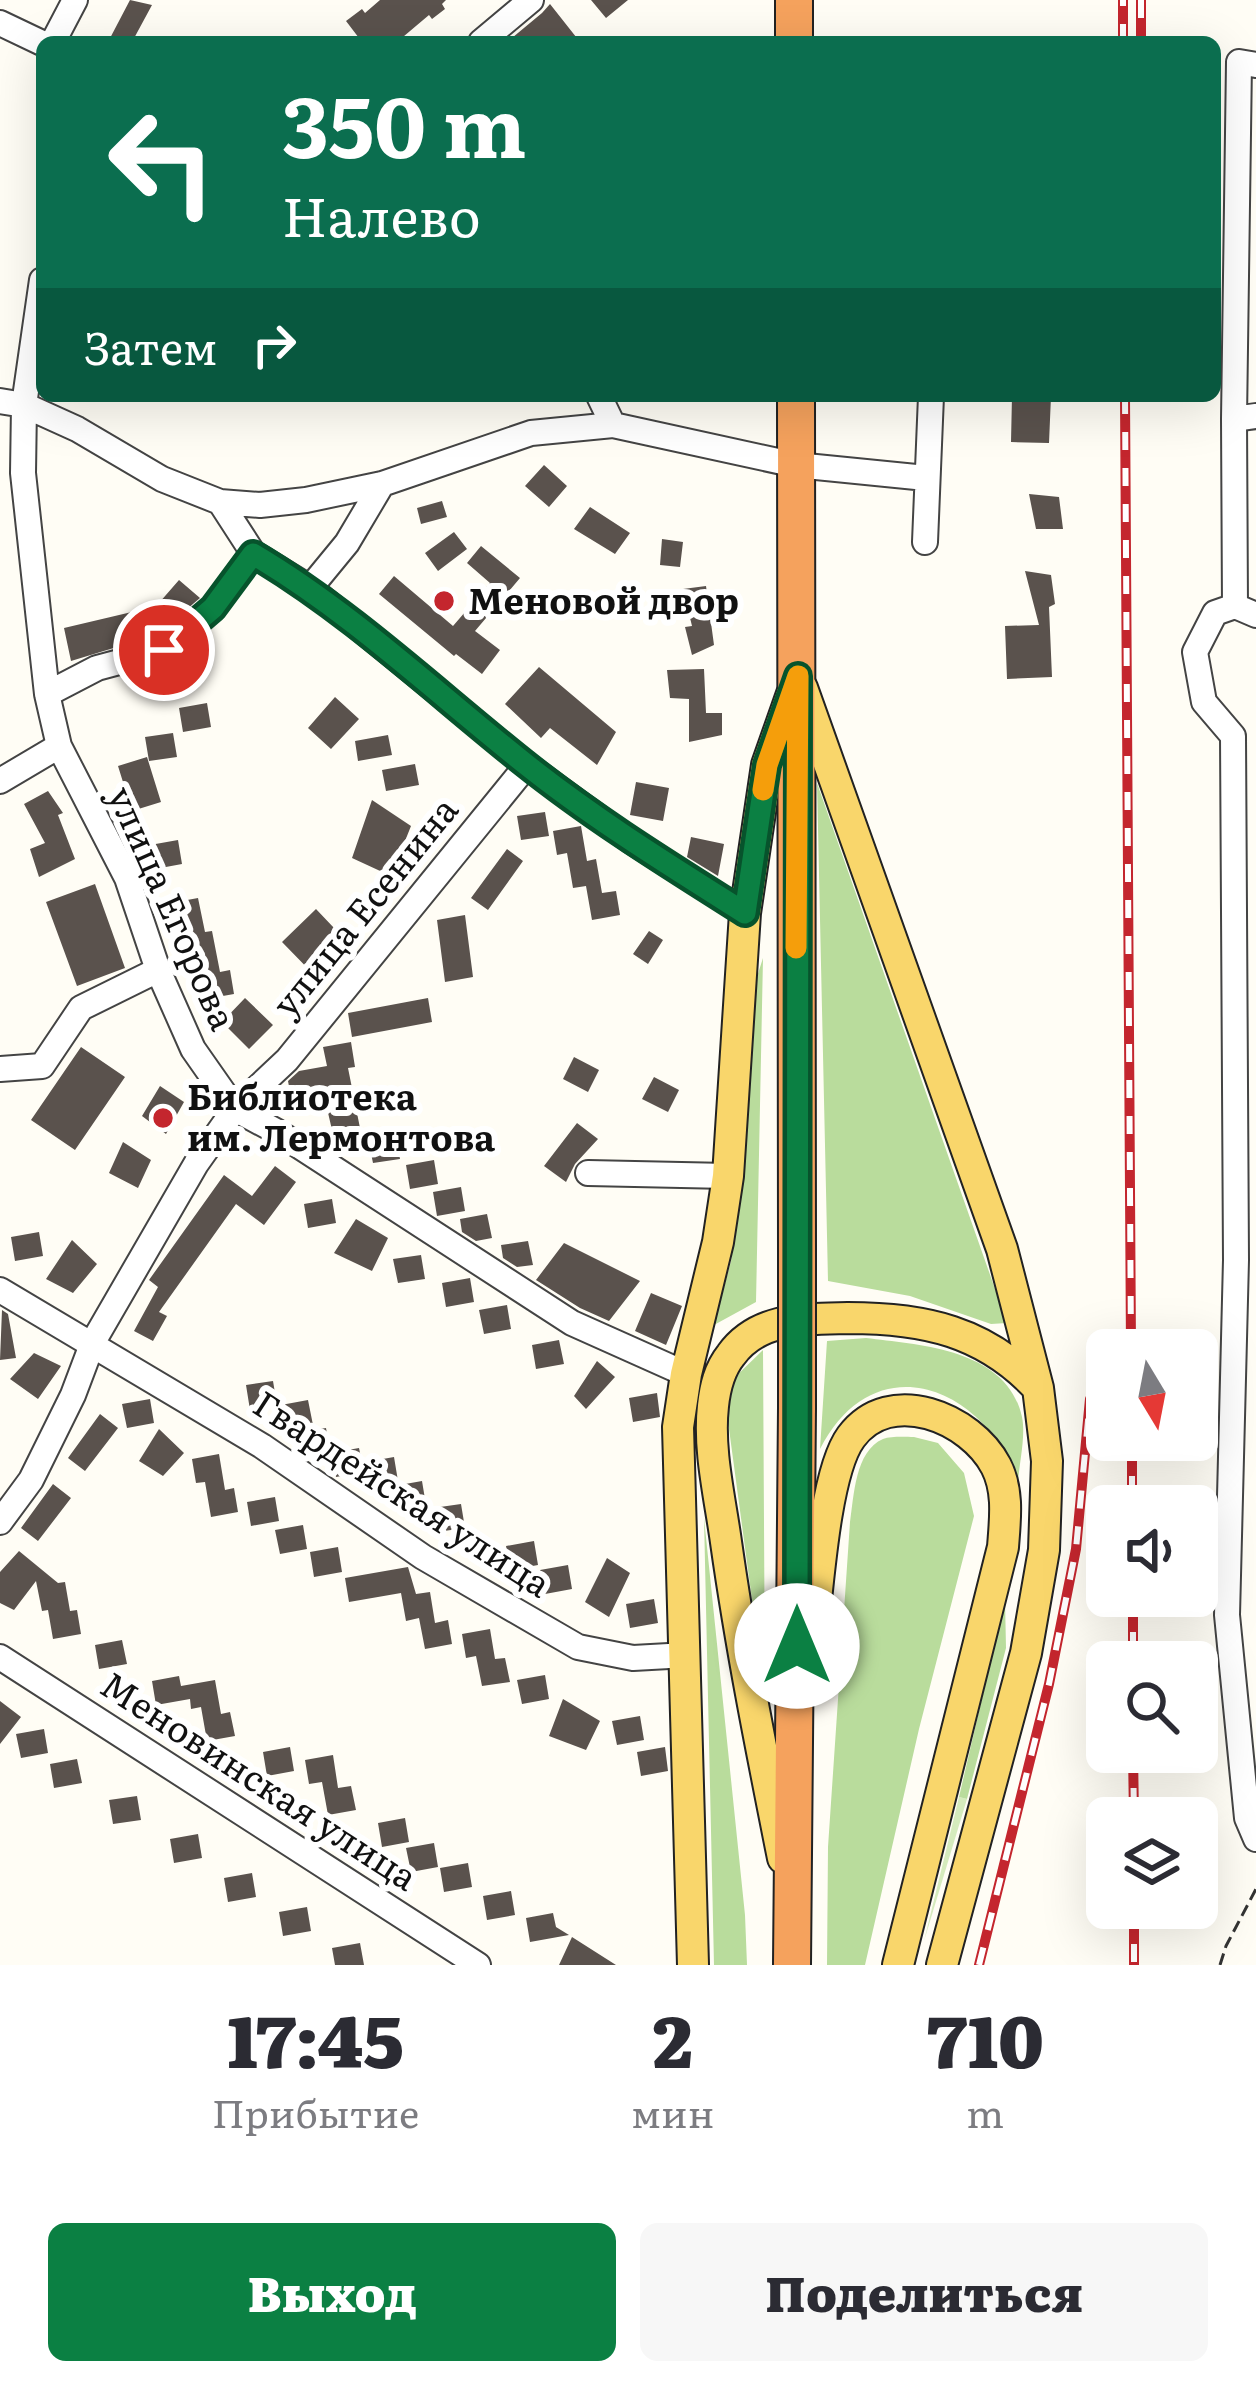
<!DOCTYPE html>
<html lang="ru">
<head>
<meta charset="utf-8">
<style>
  body { margin:0; font-family:Literata,serif; background:#f7f7f7; color:#2b2b33; height:100vh; display:flex; flex-direction:column; font-size:45px; white-space:nowrap }
  * { box-sizing:border-box; margin:0 }
  p { font-size:39px; color:#7c7c81 }
  .icon { flex:none; width:66px; height:66px; fill:none; stroke:currentColor; stroke-width:2; stroke-linecap:round; stroke-linejoin:round }
  .map { position:relative; height:1965px; overflow:hidden }
  .panel { display:flex; flex-direction:column; background:#fff; flex:1 }
  .panel>* { flex:none }
  .hud { position:absolute; left:36px; top:36px; width:1185px; height:366px; border-radius:18px; box-shadow:0 12px 48px #0002; background:#0b6e4f; color:#fff; overflow:hidden }
  .needle { width:78px; rotate:170deg }
  .tools { position:absolute; left:1086px; top:1329px; display:grid; gap:24px }
  .tools a { display:grid; place-items:center; width:132px; height:132px; border-radius:18px; background:#fff; box-shadow:0 12px 48px #0002; font-size:60px }
  .pin { position:absolute; display:grid; place-items:center; width:102px; height:102px; color:#fff; margin:-51px; border:6px solid #fff; border-radius:50%; box-shadow:0 3px 12px #0007 }
  .me { position:absolute; width:132px; margin:-66px; rotate:0deg; stroke-linejoin:round; filter:drop-shadow(0 0 9px #0008) }
  .turn { display:flex; align-items:center; gap:42px; height:252px; padding:0 48px; font-size:54px }
  .turn .icon { width:156px; height:156px; stroke-width:2.5 }
  .turn b { display:block; font-size:84px; line-height:102px }
  .then { display:flex; align-items:center; height:114px; padding:0 48px; background:#0003; gap:24px; font-size:45px }
  .eta { display:flex; justify-content:space-evenly; align-items:center; height:204px; text-align:center }
  .eta b { font-size:72px; font-weight:800; line-height:84px }
  .action { display:flex; gap:24px; margin-top:auto; padding:24px 48px }
  .action a { flex:1; height:138px; border-radius:18px; background:#0b8043; color:#fff; font-size:48px; font-weight:800; line-height:138px; text-align:center }
  .action a+a { background:#f7f7f7; color:#2b2b33 }
  .map>svg:first-child { display:block }
  .green { fill:#d5ebbd }
  .forest { fill:#b9dc9c }
  .building { fill:#5a524d }
  .lines { fill:none; stroke-linecap:round; stroke-linejoin:round }
  .minor-casing { stroke:#444; stroke-width:28 }
  .major-casing { stroke:#222; stroke-width:34 }
  .highway-casing { stroke:#222; stroke-width:40 }
  .path { stroke:#333; stroke-width:3; stroke-dasharray:12 6; stroke-linecap:butt }
  .minor { stroke:#fff; stroke-width:24 }
  .major { stroke:#f9d66b; stroke-width:30 }
  .highway { stroke:#f5a25d; stroke-width:36 }
  .rail-casing { stroke:#c4262e; stroke-width:10 }
  .rail { stroke:#fff; stroke-width:6; stroke-dasharray:18; stroke-linecap:butt }
  .highway-bridge-casing { stroke:#222; stroke-width:40; stroke-linecap:butt }
  .highway-bridge { stroke:#f5a25d; stroke-width:36 }
  .route-casing { stroke:#07532c; stroke-width:30 }
  .route { stroke:#0b8043; stroke-width:21 }
  .slow { stroke:#f59e0b; stroke-width:21 }
  .poi-dot { fill:#c4262e; stroke:#fff; stroke-width:4.5 }
  .labels { text-anchor:middle; stroke-width:12; stroke-linejoin:round; paint-order:stroke }
  .poi-label { font-size:36px; font-weight:bold; fill:#111; stroke:#fff; text-anchor:start }
  .street-label { font-size:36px; fill:#111; stroke:#fff }
</style>
</head>
<body>
<div class="map">
<svg width="1256" height="1965" viewBox="0 0 1256 1965">
  <rect width="100%" height="100%" fill="#fffdf5"/>
  <path class="green" d="M959,1797l8,2 -43,142z"/>
  <path class="forest" d="M817,783l190,540 -16,1 -81,-28 -82,-15z
    M763,958l-7,344 -42,23 17,-64 13,-85 11,-193z
    M866,1338c55,7 141,11 156,79 4,19 -3,47 -4,66 -33,-98 -144,-140 -198,-34l7,-108z
    M763,1350l2,346 -38,-282 5,-34z
    M914,1437l24,6 26,30 10,43 -55,213 -54,236h-38l1,-118 22,-325c4,-26 5,-71 33,-83 8,-3 22,-2 31,-2z
    M704,1518l41,397 2,50h-33z
    M1005,1600l1,48 -39,151 -8,-2z"/>
  <path class="building" d="M130,0l22,5 -20,37h-24z
    M380,0h66l-4,4 3,5 -13,10 -3,-4 -32,27h-35l-16,-21 16,-12 3,4z
    M591,0h37l-22,18z
    M550,4l30,38h-73l35,-29z
    M1012,396h39l-2,47 -38,-1z
    M544,465l23,21 -18,21 -24,-21z
    M1029,494l30,3 4,32h-27z
    M442,501l5,16 -26,7 -4,-16z
    M590,507l40,26 -15,21 -41,-25z
    M454,532l13,17 -29,22 -13,-18z
    M662,539l21,3 -3,25 -20,-2z
    M481,546l39,32 -45,53 25,19 -18,24 -26,-20 -2,2 -75,-62 15,-18 59,50 37,-43 -23,-20z
    M1025,571l26,4 4,29 -6,3 3,70 -45,2 -2,-53 34,-1z
    M179,580l21,18 -32,27 -16,-14z
    M706,586l8,59 -22,10 -7,-28 7,-1 -9,-37z
    M136,611l7,28 -72,22 -7,-33z
    M539,667l77,65 -19,33 -47,-37 -9,10 -36,-34z
    M704,669l2,44h16v22l-33,7v-43l-19,-1 -3,-28z
    M335,697l24,22 -28,30 -23,-21z
    M207,703l4,24 -28,5 -4,-24z
    M173,733l4,24 -28,4 -4,-24z
    M388,735l4,20 -34,6 -3,-20z
    M147,757l14,45 -29,9 -14,-45z
    M415,764l4,21 -33,6 -4,-21z
    M636,782l33,6 -6,33 -33,-6z
    M48,791l15,22 -5,2 17,44 -36,18 -9,-28 15,-6 -21,-39z
    M372,800l39,26 -20,50 -39,-18z
    M545,812l4,24 -28,4 -4,-24z
    M581,826l6,35 9,-2 6,34 14,-2 4,24 -28,5 -6,-34 -13,2 -6,-35 -10,2 -4,-24z
    M691,837l33,7 -6,32 -31,-19z
    M178,840l4,24 -27,5 -5,-24z
    M507,849l16,12 -35,49 -17,-12z
    M95,884l30,84 -48,18 -31,-84z
    M198,898l7,34 7,-1 8,41 10,-2 4,24 -28,5 -7,-41 -10,2 -6,-34 -8,1 -4,-24z
    M316,909l37,39 -33,33 -38,-39z
    M465,915l8,62 -28,5 -8,-62z
    M649,931l14,9 -15,24 -15,-10z
    M245,998l28,27 -24,24 -27,-27z
    M428,998l4,24 -80,15 -4,-24z
    M351,1042l4,25 -7,1 14,70 -27,5 -12,-52 -32,6 -3,-16 11,-10 28,-5 -4,-19z
    M81,1047l44,30 -50,73 -44,-30z
    M574,1057l25,13 -11,22 -25,-13z
    M654,1077l25,13 -11,22 -26,-13z
    M160,1086l24,16 -18,32 -24,-18z
    M577,1123l21,16 -23,25 -9,18 -22,-16z
    M396,1135l4,24 -27,4 -5,-24z
    M123,1142l28,18 -13,28 -29,-15z
    M434,1160l4,24 -28,5 -4,-24z
    M275,1166l21,16 -32,43 -28,-21 -77,108 8,4 -14,25 -19,-10 24,-44 -9,-7 75,-105 28,21z
    M461,1187l4,24 -28,5 -4,-24z
    M332,1199l4,24 -28,5 -4,-24z
    M487,1214l5,24 -16,3 -14,-9 -2,-13z
    M356,1219l32,19 -16,33 -38,-18z
    M39,1232l4,24 -28,5 -4,-24z
    M72,1240l25,24 -24,29 -27,-14z
    M528,1241l5,24 -16,2 -14,-9 -2,-13z
    M564,1243l76,38 -31,40 -29,-13 -44,-28z
    M421,1255l4,24 -27,4 -5,-24z
    M470,1278l4,24 -28,5 -4,-24z
    M651,1293l31,13 -16,39 -31,-14z
    M507,1305l4,24 -27,5 -5,-24z
    M2,1310l6,4 8,44 -16,2z
    M559,1340l5,24 -28,5 -4,-24z
    M34,1353l27,13 -23,33 -28,-20z
    M597,1361l18,16 -29,32 -12,-13z
    M273,1381l4,24 -27,5 -4,-25z
    M657,1393l3,24 -27,5 -4,-24z
    M150,1399l4,24 -27,5 -5,-24z
    M308,1400l6,30 12,-2 4,24 -24,4 -5,-3 -4,-26 -12,2 -4,-24z
    M100,1414l18,14 -33,43 -17,-13z
    M159,1429l25,24 -21,23 -24,-15z
    M359,1448l5,24 -28,5 -5,-24z
    M219,1454l6,36 9,-2 4,24 -27,5 -6,-35 -9,1 -4,-24z
    M394,1457l4,24 -28,5 -4,-24z
    M422,1481l4,24 -27,5 -5,-24z
    M53,1484l18,14 -33,43 -17,-13z
    M275,1497l4,24 -28,5 -4,-24z
    M461,1504l4,24 -28,4 -4,-24z
    M303,1525l4,24 -27,5 -5,-24z
    M534,1541l4,24 -27,5 -5,-24z
    M338,1547l4,25 -28,5 -4,-25z
    M19,1551l39,32 7,-1 5,29 7,-1 4,24 -28,5 -5,-29 -6,1 -6,-30 -22,29 -14,-7v-31z
    M607,1558l23,15 -21,44 -24,-15z
    M568,1565l4,24 -27,5 -5,-24z
    M408,1567l8,27 14,-2 5,31 13,-3 4,24 -27,5 -6,-31 -13,3 -5,-28 -52,9 -4,-24z
    M654,1599l4,24 -28,5 -4,-24z
    M490,1629l5,30 10,-1 5,24 -28,4 -6,-30 -10,2 -4,-24z
    M122,1640l5,24 -28,5 -4,-24z
    M545,1675l4,24 -27,5 -5,-24z
    M179,1676l2,10 34,-6 6,34 9,-2 5,24 -28,5 -6,-34 -10,2 -1,-10 -34,6 -4,-24z
    M563,1699l37,22 -14,29 -37,-14z
    M0,1701l21,16 -21,27z
    M640,1716l4,24 -27,5 -5,-24z
    M44,1729l4,24 -27,5 -5,-24z
    M290,1747l4,24 -27,5 -4,-24z
    M665,1747l3,24 -27,5 -4,-24z
    M333,1755l5,33 13,-2 5,24 -28,5 -6,-33 -13,2 -4,-24z
    M77,1759l5,24 -28,5 -4,-24z
    M137,1796l4,24 -28,4 -4,-24z
    M405,1818l4,24 -27,5 -4,-24z
    M198,1834l4,24 -28,5 -4,-24z
    M434,1843l4,24 -27,5 -5,-24z
    M468,1863l4,24 -28,5 -4,-24z
    M252,1873l4,24 -28,5 -4,-24z
    M511,1891l4,24 -28,5 -4,-24z
    M307,1907l4,24 -28,5 -4,-24z
    M553,1913l3,14 13,8 -39,7 -4,-24z
    M572,1937l44,28h-57z
    M360,1943l4,22h-29l-3,-17z"/>
  <g class="lines">
    <defs>
      <path id="minor" d="M0,23l42,20
        M53,42l22,-42
        M481,42l50,-42
        M42,280l-18,125 -1,68 24,221 12,52 68,132 31,92 35,79 42,60 41,22 296,192 114,51
        M599,396l14,29
        M0,401l24,4 53,24 85,50 58,23 33,51 57,35 217,177 104,76 114,72
        M1234,419l5,-357 17,3
        M220,502l40,3 46,-5 76,-16 149,-51 82,-8 183,40 130,13
        M925,542l6,-146
        M310,588l37,-45 35,-59
        M1235,606l-1,-187 22,-3
        M1256,615l-21,-9 -20,7 -20,39 9,50 29,34 3,524 -9,355 20,203 9,21
        M47,694l50,-26 67,-18 49,-42 40,-55
        M0,781l59,-35
        M0,1069l42,-3 39,-58 77,-38
        M588,1173l140,3
        M0,1290l262,156 161,111 155,90 55,11 54,-3
        M0,1522l31,-42 42,-85 20,-53 103,-178 39,-55 52,-49 240,-295
        M0,1657l478,308"/>
      <path id="major" d="M802,688l200,561 36,139 9,73 -3,89 -18,103 -84,312
        M806,1689c10,-58 14,-210 45,-252 39,-53 120,-19 145,29 13,25 9,54 7,81l-105,418
        M783,1858c-21,-105 -42,-210 -57,-316 -6,-44 -18,-92 -13,-136 2,-19 6,-36 18,-51 27,-38 75,-36 117,-37 76,0 137,13 190,70
        M693,1965l-15,-538 8,-53 32,-132 10,-66 17,-263 22,-148 25,-71"/>
      <path id="highway" d="M794,0v42
        M796,396l1,859
        M792,1965l5,-557"/>
    </defs>
    <use href="#minor" class="minor-casing"/>
    <use href="#major" class="major-casing"/>
    <use href="#highway" class="highway-casing"/>
    <path class="path" d="M1220,1965l6,-19 30,-57"/>
    <use href="#minor" class="minor"/>
    <use href="#major" class="major"/>
    <use href="#highway" class="highway"/>
    <defs>
      <path id="rail" d="M1141,0v42
        M1123,42v-42
        M1125,396l6,954
        M1132,1440v66
        M1133,1596v66
        M1133,1752l1,66
        M1134,1908v57
        M979,1965l70,-281 27,-135 14,-150"/>
    </defs>
    <use href="#rail" class="rail-casing"/>
    <use href="#rail" class="rail"/>
    <defs>
      <path id="highway-bridge" d="M797,1255v153"/>
    </defs>
    <use href="#highway-bridge" class="highway-bridge-casing"/>
    <use href="#highway-bridge" class="highway-bridge"/>
  </g>
  <g class="lines">
    <defs>
      <path id="route" d="M164,650l49,-42 40,-54c98,58 181,137 270,208 70,56 146,103 222,151l22,-148 31,-89 -1,970"/>
    </defs>
    <use href="#route" class="route-casing"/>
    <use href="#route" class="route"/>
    <path class="slow" d="M763,790l4,-25 31,-89 -2,272"/>
  </g>
  <g class="poi-dot">
    <circle cx="444" cy="601" r="12"/>
    <circle cx="163" cy="1118" r="12"/>
  </g>
  <g class="labels">
    <g class="poi-label">
      <text x="468" y="614">Меновой двор</text>
      <text x="187" y="1110">Библиотека<tspan x="187" dy="41">им. Лермонтова</tspan></text>
    </g>
    <g class="street-label">
      <text transform="translate(365 907) rotate(-51)" y="13">улица Есенина</text>
      <text transform="translate(172 908) rotate(66)" y="13">улица Егорова</text>
      <text transform="translate(402 1494) rotate(33)" y="13">Гвардейская улица</text>
      <text transform="translate(259 1781) rotate(33)" y="13">Меновинская улица</text>
    </g>
  </g>
</svg>
<div class="tools">
<a><svg class="needle" viewBox="-14 -14 28 28"><path d="M0-13l5 13h-10z" fill="#e53935"/><path d="M0 13l5-13h-10z" fill="#7c7c81"/></svg></a>
<a><svg class="icon" aria-label="sound" viewBox="0 0 24 24"><path d="M4 9h4l5-4v14l-5-4H4zM17 9q2 3 0 6"/></svg></a>
<a><svg class="icon" aria-label="search" viewBox="0 0 24 24"><circle cx="10" cy="10" r="6"/><path d="M15 15l6 6"/></svg></a>
<a><svg class="icon" aria-label="layers" viewBox="0 0 24 24"><path d="M12 4l9 5-9 5-9-5zM3 14l9 5 9-5"/></svg></a>
</div>
<div class="pin" style="left:164px;top:650px;background:#d93025"><svg class="icon" aria-label="arrive" viewBox="0 0 24 24"><path d="M6 21V4h12l-3 4 3 4H6"/></svg></div>
<svg class="me" style="left:797px;top:1646px" viewBox="-20 -20 40 40"><circle r="19" fill="#fff"/><path d="M0-13L10 11 0 6-10 11z" fill="#0b8043"/></svg>
<div class="hud">
<div class="turn"><svg class="icon" aria-label="left" viewBox="0 0 24 24"><path d="M17 20v-9H6M10 6l-5 5 5 5"/></svg><div><b>350 m</b>Налево</div></div>
<div class="then">Затем<svg class="icon" aria-label="right" viewBox="0 0 24 24"><path d="M7 20v-9h11M14 6l5 5-5 5"/></svg></div>
</div>
</div>
<section class="panel">
<div class="eta">
<div><b>17:45</b><p>Прибытие</p></div>
<div><b>2</b><p>мин</p></div>
<div><b>710</b><p>m</p></div>
</div>
<div class="action"><a>Выход</a><a>Поделиться</a></div>
</section>
</body>
</html>
